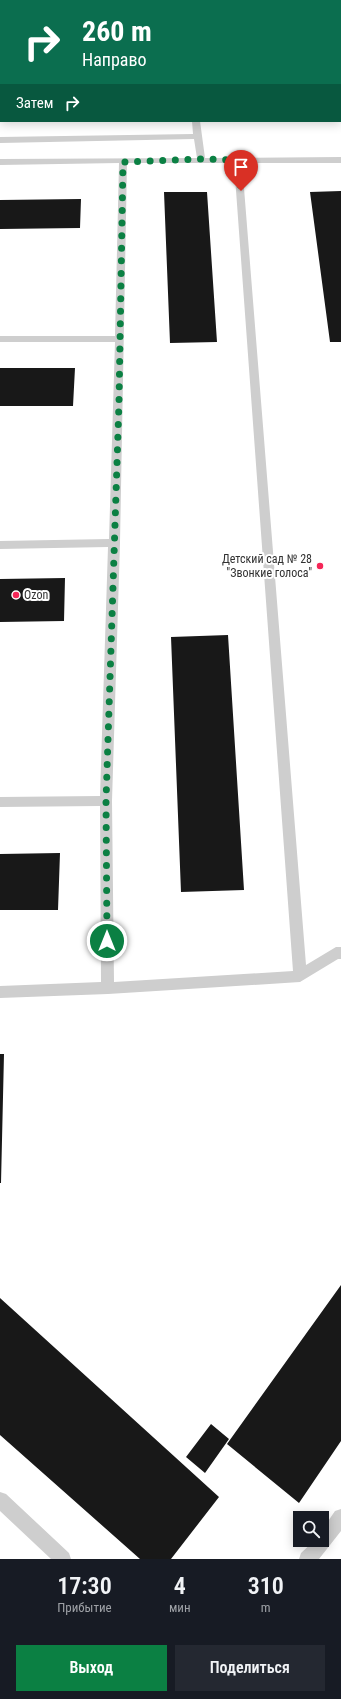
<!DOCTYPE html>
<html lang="ru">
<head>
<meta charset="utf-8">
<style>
  body { margin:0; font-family:"Roboto Condensed",sans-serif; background:#242831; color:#f1f3f6; height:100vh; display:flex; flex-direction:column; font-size:15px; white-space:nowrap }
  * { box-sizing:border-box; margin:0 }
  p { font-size:13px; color:#9ea1a6 }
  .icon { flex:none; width:22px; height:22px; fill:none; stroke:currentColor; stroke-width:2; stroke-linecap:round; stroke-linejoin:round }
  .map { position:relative; height:1559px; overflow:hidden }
  .drawer { display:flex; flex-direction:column; background:#171b24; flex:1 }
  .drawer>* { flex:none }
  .guide { position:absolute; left:0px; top:0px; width:341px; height:122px; box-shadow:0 2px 10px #0003; background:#0b6e4f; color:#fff; overflow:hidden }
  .tools { position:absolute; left:293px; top:1511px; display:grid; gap:8px }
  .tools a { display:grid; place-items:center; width:36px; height:36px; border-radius:0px; background:#171b24; box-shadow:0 2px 10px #0003; font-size:20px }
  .pin { position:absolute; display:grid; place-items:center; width:34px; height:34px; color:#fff; margin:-41px -17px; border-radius:50% 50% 50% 0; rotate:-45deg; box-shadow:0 0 4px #0007 }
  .pin .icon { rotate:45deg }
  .me { position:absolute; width:44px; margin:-22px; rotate:0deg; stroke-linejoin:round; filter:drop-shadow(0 0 3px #0008) }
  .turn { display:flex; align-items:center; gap:14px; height:84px; padding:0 16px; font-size:18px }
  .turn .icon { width:52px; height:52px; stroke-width:2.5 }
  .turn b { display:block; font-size:28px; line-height:34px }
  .then { display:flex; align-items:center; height:38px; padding:0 16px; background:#0003; gap:8px; font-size:15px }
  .eta { display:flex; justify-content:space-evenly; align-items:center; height:68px; text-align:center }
  .eta b { font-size:24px; font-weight:600; line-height:28px }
  .primary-button { display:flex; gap:8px; margin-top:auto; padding:8px 16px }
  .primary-button a { flex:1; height:46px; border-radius:0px; background:#0b8043; color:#fff; font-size:16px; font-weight:600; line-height:46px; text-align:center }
  .primary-button a+a { background:#242831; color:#f1f3f6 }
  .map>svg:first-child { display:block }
  .building { fill:#181818 }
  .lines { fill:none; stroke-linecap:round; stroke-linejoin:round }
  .lane { fill:#cecece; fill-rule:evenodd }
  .route { stroke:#0b8043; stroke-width:7; stroke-dasharray:0 12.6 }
  .poi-dot { fill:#f52657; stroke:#fff; stroke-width:1.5 }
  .labels { text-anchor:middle; stroke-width:4; stroke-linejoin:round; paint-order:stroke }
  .poi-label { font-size:12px; fill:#313131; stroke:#fff; text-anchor:end }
</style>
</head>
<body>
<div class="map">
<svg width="341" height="1559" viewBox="0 0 341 1559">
  <rect width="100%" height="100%" fill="#fff"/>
  <path class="building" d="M341,191v151h-11l-20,-150z
    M164,192h43l10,150 -47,1z
    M81,199l-1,29 -80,1v-29z
    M0,368h75l-2,38h-73z
    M65,578l-1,43 -64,1v-43z
    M228,635l16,255 -63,2 -10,-255z
    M60,853l-2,57h-58v-56z
    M0,1054h4l-3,129h-1z
    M341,1285v156l-42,62 -72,-59z
    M0,1298l219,199 -48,62h-31l-140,-124z
    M211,1424l18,15 -24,34 -19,-16z"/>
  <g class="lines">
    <path class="lane" d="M20,0h8v1h-8z
      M80,0h8v1h-8z
      M180,0h8v1h-8z
      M192,121h8l5,37 136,-1v6h-99l64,802 30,-18h5v12h-3l-38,23 -192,12 -108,4v-12l101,-4 -1,-176 -100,1v-10l100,-1 8,-249 -108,2v-8l109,-2 6,-197h-115v-6h115l4,-173 -119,2v-6l197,-1 -3,-19 -194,4v-6l193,-3zM127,163h107l59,808 -179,11 -2,-181 8,-258z
      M0,1492l6,2 63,59 2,6h-20l-51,-48z
      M341,1509v22l-22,28h-20l2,-6 14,-13h7v-10l13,-19z"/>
  </g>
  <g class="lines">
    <path class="route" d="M107,941l-1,-140 13,-399 4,-240 78,-3 37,1 3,31"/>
  </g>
  <g class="poi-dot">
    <circle cx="320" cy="566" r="4"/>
    <circle cx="16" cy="595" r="4"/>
  </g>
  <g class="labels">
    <g class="poi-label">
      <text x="312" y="563">Детский сад № 28<tspan x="312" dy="14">"Звонкие голоса"</tspan></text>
      <text x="24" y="599" text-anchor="start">Ozon</text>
    </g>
  </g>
</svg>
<div class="tools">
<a><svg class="icon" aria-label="search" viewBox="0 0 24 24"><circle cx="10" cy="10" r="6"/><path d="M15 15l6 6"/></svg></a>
</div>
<div class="pin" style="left:241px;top:191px;background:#d93025"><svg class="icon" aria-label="arrive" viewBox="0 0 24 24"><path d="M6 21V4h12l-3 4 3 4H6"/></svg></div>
<svg class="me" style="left:107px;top:941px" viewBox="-20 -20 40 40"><circle r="17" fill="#0b8043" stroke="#fff" stroke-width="3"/><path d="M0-11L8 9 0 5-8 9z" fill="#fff"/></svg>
<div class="guide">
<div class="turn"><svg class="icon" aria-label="right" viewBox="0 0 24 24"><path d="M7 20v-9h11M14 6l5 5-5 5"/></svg><div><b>260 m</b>Направо</div></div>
<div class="then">Затем<svg class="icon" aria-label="right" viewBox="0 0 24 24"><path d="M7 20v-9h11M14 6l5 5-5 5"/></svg></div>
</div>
</div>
<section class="drawer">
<div class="eta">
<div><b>17:30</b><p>Прибытие</p></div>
<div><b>4</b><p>мин</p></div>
<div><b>310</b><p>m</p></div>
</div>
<div class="primary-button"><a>Выход</a><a>Поделиться</a></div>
</section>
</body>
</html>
